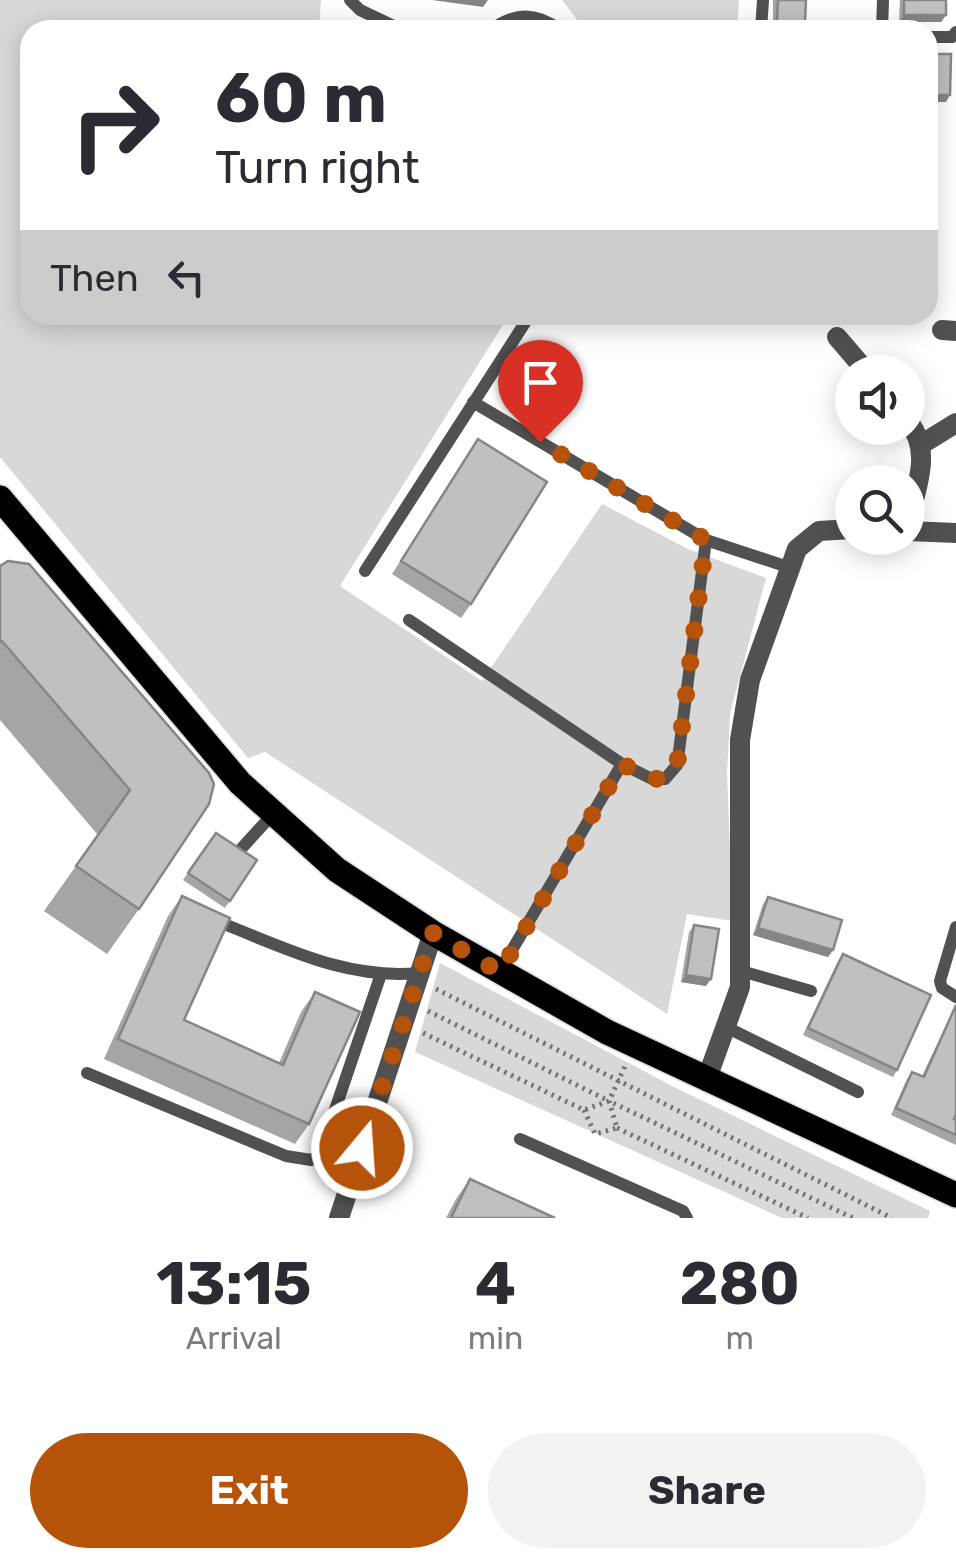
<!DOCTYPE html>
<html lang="en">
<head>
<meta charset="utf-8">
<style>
  body { margin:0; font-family:Rubik,sans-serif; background:#f2f2f3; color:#2b2b33; height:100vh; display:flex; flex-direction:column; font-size:38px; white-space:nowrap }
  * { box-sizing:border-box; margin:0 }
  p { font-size:32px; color:#7c7c81 }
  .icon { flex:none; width:55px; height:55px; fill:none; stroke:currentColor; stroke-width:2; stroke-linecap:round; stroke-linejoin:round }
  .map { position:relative; height:1218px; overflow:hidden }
  .drawer { display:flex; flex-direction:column; background:#fff; flex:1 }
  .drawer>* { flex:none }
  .banner { position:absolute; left:20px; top:20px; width:918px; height:305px; border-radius:30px; box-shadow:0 5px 25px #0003; background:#fff; color:#2b2b33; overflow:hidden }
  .fabs { position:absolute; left:835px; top:355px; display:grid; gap:20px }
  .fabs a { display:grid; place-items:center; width:90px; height:90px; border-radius:50%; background:#fff; box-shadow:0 5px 25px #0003; font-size:50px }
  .pin { position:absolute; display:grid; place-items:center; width:85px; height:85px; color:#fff; margin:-102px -42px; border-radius:50% 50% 50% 0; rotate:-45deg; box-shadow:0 0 10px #0007 }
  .pin .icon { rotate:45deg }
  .me { position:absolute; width:110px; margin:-55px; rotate:18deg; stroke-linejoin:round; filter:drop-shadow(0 0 8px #0008) }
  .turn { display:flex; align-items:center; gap:35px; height:210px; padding:0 30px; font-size:45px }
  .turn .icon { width:130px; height:130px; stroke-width:2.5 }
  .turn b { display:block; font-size:70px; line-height:85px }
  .then { display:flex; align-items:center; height:95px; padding:0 30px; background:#0003; gap:20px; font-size:38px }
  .eta { display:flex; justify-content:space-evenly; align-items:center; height:170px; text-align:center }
  .eta b { font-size:60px; font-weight:700; line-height:70px }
  .button { display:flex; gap:20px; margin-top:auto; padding:20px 30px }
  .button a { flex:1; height:115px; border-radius:60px; background:#b45309; color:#fff; font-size:40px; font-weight:700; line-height:115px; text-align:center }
  .button a+a { background:#f2f2f3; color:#2b2b33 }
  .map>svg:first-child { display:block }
  .green { fill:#d8d8d8 }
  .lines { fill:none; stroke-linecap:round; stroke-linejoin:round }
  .primary-casing { stroke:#dbdbdb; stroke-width:28 }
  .path { stroke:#737373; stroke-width:5; stroke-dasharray:2.5 5; stroke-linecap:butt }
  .lane { stroke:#515151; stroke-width:12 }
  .street { stroke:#515151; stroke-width:20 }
  .primary { stroke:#000; stroke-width:25 }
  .wall { fill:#a5a5a5 }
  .shaded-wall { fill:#868686 }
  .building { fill:#c0c0c0; stroke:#868686; stroke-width:2.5 }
  .route { stroke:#b45309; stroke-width:18; stroke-dasharray:0 32.4 }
</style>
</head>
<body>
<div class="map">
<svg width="956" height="1218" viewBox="0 0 956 1218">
  <rect width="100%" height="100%" fill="#fff"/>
  <path class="green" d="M0,0h321l-2,30h-289v285h479l-169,271 142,95 120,-177 86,45 78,29 -36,136 -3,60 6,147 -46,-7 -20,100 -402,-262 -17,6 -248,-301z
    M562,0h177l-2,30h-152z
    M440,963l236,125 254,123 -2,7h-146l-367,-166z"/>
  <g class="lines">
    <defs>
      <path id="primary" d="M0,498l240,285 97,87 96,63 174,99 349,163"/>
    </defs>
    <use href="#primary" class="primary-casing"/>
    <path class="path" d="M436,989l456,229
      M428,1011l181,90
      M423,1033l161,77 25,-9 244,117
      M584,1110l11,24 22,-6 -8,-27 17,-37
      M617,1128l191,90"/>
    <path class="lane" d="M350,0l10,10 42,20
      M491,30c24,-18 45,-18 69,0
      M761,30l2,-30
      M882,30l1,-30
      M928,37h24l4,-5
      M473,402l233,138 82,27
      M365,571l165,-256
      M409,620l213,144 30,15h13l12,-14 2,-14 27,-211
      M240,850l32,-35
      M211,919c69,26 132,61 207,54
      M956,927l-16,54 2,7 14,9
      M741,971l70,20
      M499,972l123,-208
      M728,1028l130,64
      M87,1073l199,83 25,4 9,-6 60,-177
      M520,1139l163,72 4,7"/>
    <path class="street" d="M942,330l14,1
      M837,337l30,35
      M908,421c25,31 8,66 0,102
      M922,444l34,-21
      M908,531l48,2
      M706,1081l34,-94v-247l10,-60 47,-131 22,-18 33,-2
      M339,1218l94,-285"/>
    <use href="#primary" class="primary"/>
  </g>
  <path class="wall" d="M773,0h33l-1,22 -4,6h-28z
    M900,0h46v15l-5,7h-42z
    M478,439l-7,165 -10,14 -69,-44z
    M0,566l209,207 -70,136 -32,45 -63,-43 54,-76 -98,-115z
    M216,833l41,27 -32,48 -42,-28z
    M182,896l2,124 95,43 22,-51 14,-20 -6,132 -14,20 -191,-85 64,-143z
    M768,897l65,53 -5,7 -75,-22 10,-31z
    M694,925l12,61 -25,-4 8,-50z
    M843,954l54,116 -4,7 -90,-42 35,-74z
    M956,1004l-2,115 2,1v25l-65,-30 16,-36 5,-7 10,4z
    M470,1179l85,39h-109l10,-19z"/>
  <path class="shaded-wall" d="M432,0h56l-5,7z
    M904,15h42l-5,7h-42z
    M777,21l28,1 -4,6h-28z
    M928,95h22l-4,7h-18z
    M758,928l75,22 -5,7 -75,-22z
    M686,975l25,4 -5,7 -25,-4z"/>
  <path class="building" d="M778,0h28l-1,22 -28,-1z
    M904,0h42v15h-42z
    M928,54h23l-1,41h-22z
    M478,439l69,43 -76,122 -70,-43z
    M8,561l21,3 180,209 5,11 -5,20 -70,105 -63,-43 54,-76 -128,-149 -2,1v-76z
    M216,833l41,27 -27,41 -42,-28z
    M182,896l48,22 -46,102 99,45 32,-73 45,20 -51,112 -191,-85z
    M768,897l74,23 -9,30 -75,-22z
    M694,925l25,4 -8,50 -25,-4z
    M843,954l88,41 -34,75 -89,-42z
    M956,1005v109l-2,5 2,1v15l-60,-27 16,-36 12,5z
    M470,1179l85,39h-104z"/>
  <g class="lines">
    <path class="route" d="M362,1148l71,-215 67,39 122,-208 30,15 13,-1 12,-13 29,-225 -166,-98"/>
  </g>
</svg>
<div class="fabs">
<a><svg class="icon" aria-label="sound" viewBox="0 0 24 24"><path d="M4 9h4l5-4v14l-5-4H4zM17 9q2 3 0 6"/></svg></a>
<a><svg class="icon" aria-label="search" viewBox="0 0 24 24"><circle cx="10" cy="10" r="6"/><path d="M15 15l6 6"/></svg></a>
</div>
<div class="pin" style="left:540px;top:442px;background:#d93025"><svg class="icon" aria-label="arrive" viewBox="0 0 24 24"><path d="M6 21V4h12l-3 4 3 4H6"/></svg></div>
<svg class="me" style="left:362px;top:1148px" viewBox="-20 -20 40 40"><circle r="17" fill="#b45309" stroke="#fff" stroke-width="3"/><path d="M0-11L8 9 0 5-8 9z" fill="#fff"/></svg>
<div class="banner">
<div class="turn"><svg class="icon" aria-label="right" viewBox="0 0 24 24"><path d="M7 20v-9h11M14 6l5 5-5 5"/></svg><div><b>60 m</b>Turn right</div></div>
<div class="then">Then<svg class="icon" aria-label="left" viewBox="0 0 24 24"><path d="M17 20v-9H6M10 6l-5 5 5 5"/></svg></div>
</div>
</div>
<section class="drawer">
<div class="eta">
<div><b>13:15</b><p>Arrival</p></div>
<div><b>4</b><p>min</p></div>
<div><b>280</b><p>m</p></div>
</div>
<div class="button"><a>Exit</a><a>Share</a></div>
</section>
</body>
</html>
